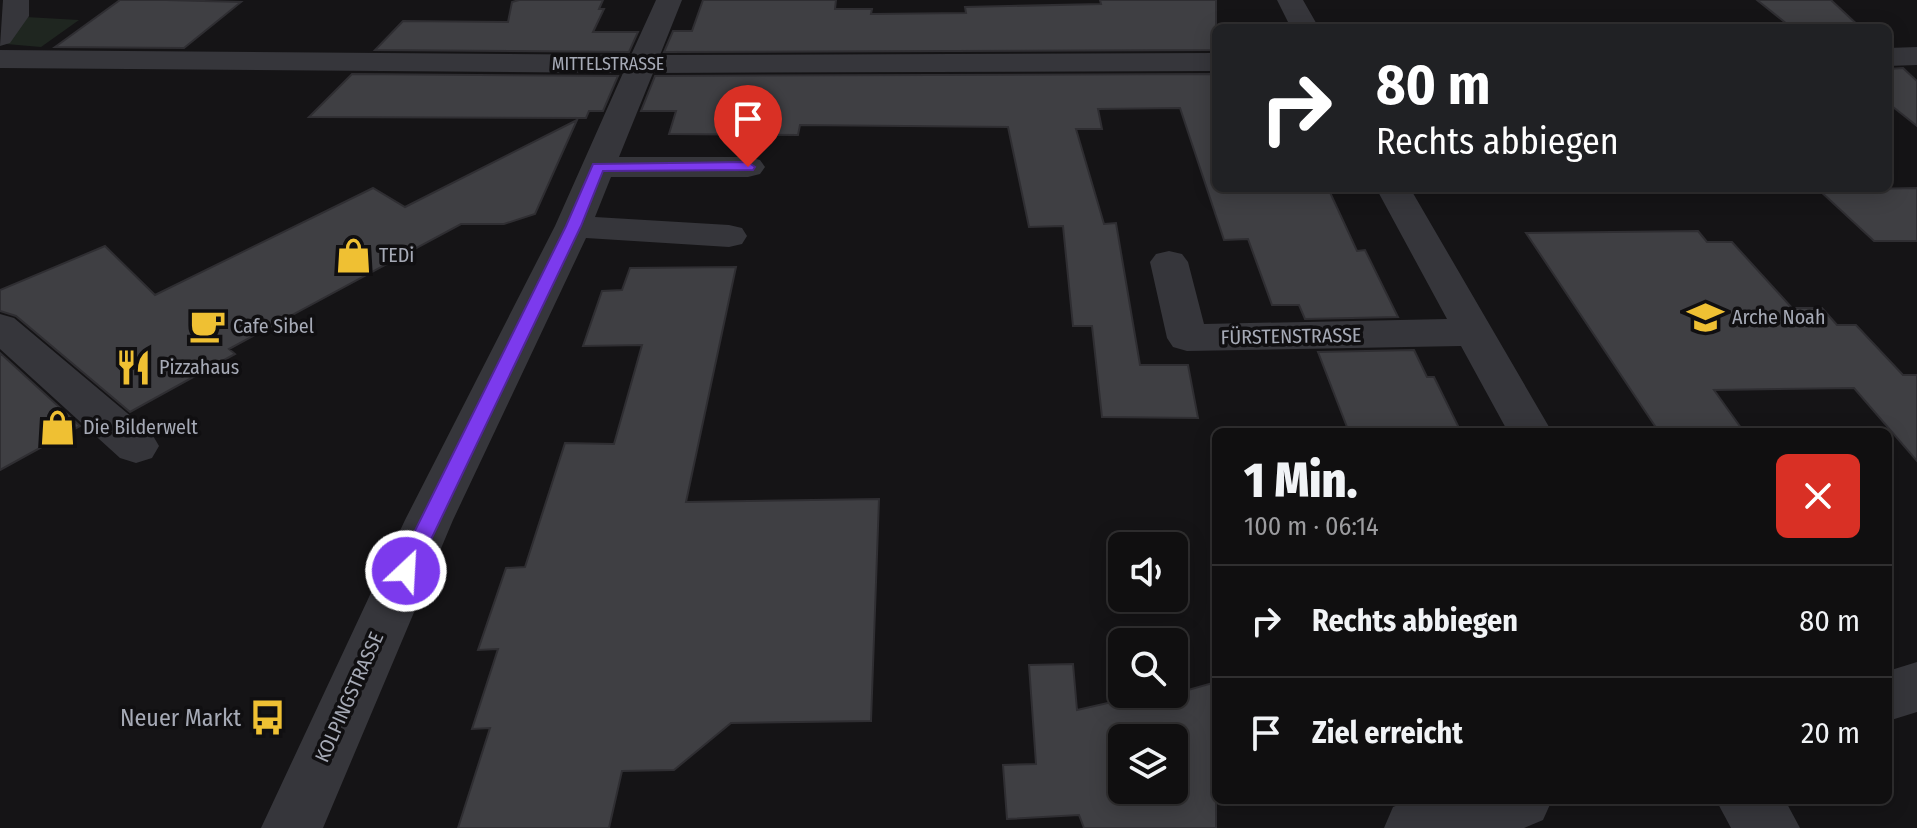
<!DOCTYPE html>
<html lang="de">
<head>
<meta charset="utf-8">
<style>
  body { margin:0; font-family:"Fira Sans Condensed",sans-serif; background:#1e1d1e; color:#f1f3f6; height:100vh; display:flex; flex-direction:column; font-size:30px; white-space:nowrap }
  * { box-sizing:border-box; margin:0 }
  p { font-size:26px; color:#9c9c9f }
  .icon { flex:none; width:44px; height:44px; fill:none; stroke:currentColor; stroke-width:2; stroke-linecap:round; stroke-linejoin:round }
  .map { position:relative; flex:1; overflow:hidden }
  .drawer { position:absolute; left:1212px; top:428px; width:680px; height:376px; display:flex; flex-direction:column; background:#100f10; border-radius:12px; box-shadow:0 4px 20px #0003,0 0 0 2px #302f30 }
  .drawer>* { flex:none }
  .top-card { position:absolute; left:1212px; top:24px; width:680px; height:168px; border-radius:12px; box-shadow:0 4px 20px #0003,0 0 0 2px #302f30; background:#202124; color:#fff; overflow:hidden }
  .tools { position:absolute; left:1108px; top:532px; display:grid; gap:16px }
  .tools a { display:grid; place-items:center; width:80px; height:80px; border-radius:12px; background:#100f10; box-shadow:0 4px 20px #0003,0 0 0 2px #302f30; font-size:40px }
  .pin { position:absolute; display:grid; place-items:center; width:68px; height:68px; color:#fff; margin:-82px -34px; border-radius:50% 50% 50% 0; rotate:-45deg; box-shadow:0 0 8px #0007 }
  .pin .icon { rotate:45deg }
  .me { position:absolute; width:88px; margin:-44px; rotate:25deg; stroke-linejoin:round; filter:drop-shadow(0 0 6px #0008) }
  .turn { display:flex; align-items:center; gap:28px; height:168px; padding:0 32px; font-size:36px }
  .turn .icon { width:104px; height:104px; stroke-width:2.5 }
  .turn b { display:block; font-size:56px; line-height:68px }
  .round { display:grid; place-items:center; flex:none; width:84px; height:84px; border-radius:12px; background:#1e1d1e }
  .head { display:flex; align-items:center; justify-content:space-between; height:136px; padding:0 32px }
  h1 { font-size:48px; font-weight:800; line-height:60px }
  ul { padding:0; list-style:none }
  li { display:flex; align-items:center; gap:24px; height:112px; padding:0 32px; border-top:2px solid #302f30 }
  li div { flex:1 }
  li b { display:block; font-size:30px }
  li em { font-style:normal }
  .map>svg:first-child { display:block }
  .green { fill:#1f2620 }
  .building { fill:#3f3f43; stroke:#2f2e32; stroke-width:2; fill-rule:evenodd }
  .lines { fill:none; stroke-linecap:round; stroke-linejoin:round }
  .minor { fill:#36363b; fill-rule:evenodd }
  .route { fill:#7c3aed; stroke:#51269a; stroke-width:2 }
  .labels { text-anchor:middle; stroke-width:7; stroke-linejoin:round; paint-order:stroke }
  .far-street-label { font-size:18px; fill:#a6aab6; stroke:#100f11 }
  .poi-label { font-size:20px; fill:#a6aab6; stroke:#100f11; text-anchor:start }
  .street-label { font-size:20px; fill:#a6aab6; stroke:#100f11 }
  .near-poi-label { font-size:24px; fill:#a6aab6; stroke:#100f11; text-anchor:end }
</style>
</head>
<body>
<div class="map">
<svg width="1917" height="828" viewBox="0 0 1917 828">
  <rect width="100%" height="100%" fill="#151416"/>
  <path class="green" d="M26,17l53,3 -38,27 -35,-3z"/>
  <path class="building" d="M120,0h46l75,2 -57,46 -129,-1z
    M519,0h84l-4,9h5l-11,23h45l-9,20 -254,-2 28,-29 105,1 4,-20z
    M703,0h133l-1,9h37l-1,5 95,-1 -1,-6 136,-3 -1,-4h116v50l-552,2 9,-21h19z
    M1757,0h74l30,28h-69z
    M1903,68l14,13v45l-29,-23v-34z
    M352,74l266,2 -15,35h-14l-3,7 -277,-1z
    M1216,74v114h112l29,63 8,-1 33,67 -93,2 -6,-14h-27l-24,-66 -24,1 -44,-132 -82,1 4,20h-26l28,95 12,-1 24,142h48l10,53 -96,-1 -10,-91h-19l-10,-100 -34,1 -21,-100 -208,-2 -2,10 -129,-1 7,-23h-35l14,-35z
    M577,120l-42,94 -31,10h-43l-232,125 6,5 -105,58 -114,-96 -16,-5v-21l105,-44 50,49 218,-107 32,19z
    M1917,188v53h-43l-55,-51z
    M1698,231l9,11h25l60,66h30l15,17h19l47,50h14v86l-63,-73 -140,2 30,42h-85l-133,-199z
    M736,267l-50,235 193,-3 -8,222 -140,2 -57,47 -52,1 -13,57h-151l32,-100 -18,1 26,-80 -20,1 28,-82 19,-1 40,-124 49,1 28,-99 -59,1 19,-55 20,-1 8,-22z
    M1414,350l13,27h7l27,55h-54l-2,-4 -58,-1 -29,-75z
    M0,353l80,73 -80,44z
    M1073,664l4,46 70,-16 6,3 21,-3 42,-12v146h-132l-5,-13 -72,4 -4,-54 33,-1 -7,-99zM1122,738h52v52h-52z"/>
  <g class="lines">
    <path class="minor" d="M3,0h26v16l-19,27 -10,3z
      M656,0h26l-22,55 556,-2v18l-563,2 -34,84h129l12,3 5,7 -5,7 -12,3h-137l-16,40 134,8 13,3 5,8 -5,8 -13,3 -143,-9 -133,282 -130,308h-62l144,-308 150,-294 68,-153 -623,-5v-18l631,5z
      M1277,0h26l16,28h-28z
      M1917,47v18l-29,1v-18z
      M1376,188h34l142,244h-44l-47,-86 -274,5 -14,-4 -6,-9 -17,-76 6,-8 13,-3 13,3 6,8 16,62 243,-5z
      M0,314l14,4 138,116 7,12 -7,12 -16,5 -16,-5 -120,-109z
      M1917,662v50l-29,9v-50z
      M1410,800h142l-9,20 -19,8h-140l9,-21z
      M1716,800h69l15,28h-69z"/>
  </g>
  <path class="route" d="M748,162l7,5 -2,3 -150,1 -22,55 -165,345 -3,6 -7,3 -8,-3 -3,-6 171,-345 27,-62z"/>
  <defs>
    <symbol id="shop-bare" viewBox="-9 -9 18 18"><path d="M-5-2.5h2.3a2.7 3.5 0 0 1 5.4 0H5L5.5 6h-11ZM-1.5-2.5h3a1.5 2.3 0 0 0-3 0Z" fill="#efc033" stroke="#100f11" stroke-width="2.5" paint-order="stroke"/></symbol>
    <symbol id="school-bare" viewBox="-9 -9 18 18"><path d="M0-5L7-2L0 1L-7-2ZM-4 1L0 2.5L4 1V4Q0 6-4 4Z" fill="#efc033" stroke="#100f11" stroke-width="2.5" paint-order="stroke"/></symbol>
    <symbol id="cafe-bare" viewBox="-9 -9 18 18"><path d="M-5.5-4.5H6V0H3Q3 3.5 0 3.5H-2.5Q-5.5 3.5-5.5 0ZM3-3.2v2h1.7v-2ZM-6 4.5H4V6H-6Z" fill="#efc033" stroke="#100f11" stroke-width="2.5" paint-order="stroke"/></symbol>
    <symbol id="restaurant-bare" viewBox="-9 -9 18 18"><path d="M-5-6h1v4h1v-4h1v4h1v-4h1v5L-1.5 .5V6h-2V.5L-5-1ZM5-6V6H3V1.5H1.5Q1.5-4 5-6Z" fill="#efc033" stroke="#100f11" stroke-width="2.5" paint-order="stroke"/></symbol>
    <symbol id="bus-bare" viewBox="-9 -9 18 18"><path d="M-5-6H5V4H4V6H2V4H-2V6H-4V4H-5ZM-3.5-4V0h7V-4ZM-3.5 1.2v1.5H-2V1.2ZM2 1.2v1.5H3.5V1.2Z" fill="#efc033" stroke="#100f11" stroke-width="2.5" paint-order="stroke"/></symbol>
  </defs>
  <g fill-rule="evenodd">
    <use href="#shop-bare" x="328" y="230" width="51" height="51"/>
    <use href="#school-bare" x="1680" y="292" width="51" height="51"/>
    <use href="#cafe-bare" x="182" y="300" width="51" height="51"/>
    <use href="#restaurant-bare" x="108" y="342" width="51" height="51"/>
    <use href="#shop-bare" x="32" y="402" width="51" height="51"/>
    <use href="#bus-bare" x="242" y="692" width="51" height="51"/>
  </g>
  <g class="labels">
    <g class="far-street-label">
      <text x="608" y="70">MITTELSTRASSE</text>
    </g>
    <g class="poi-label">
      <text x="379" y="262">TEDi</text>
      <text x="1732" y="324">Arche Noah</text>
      <text x="233" y="333">Cafe Sibel</text>
      <text x="159" y="374">Pizzahaus</text>
      <text x="83" y="434">Die Bilderwelt</text>
    </g>
    <g class="street-label">
      <text transform="translate(1291 336) rotate(-1)" y="7">FÜRSTENSTRASSE</text>
      <text transform="translate(349 697) rotate(-66)" y="7">KOLPINGSTRASSE</text>
    </g>
    <g class="near-poi-label">
      <text x="241" y="726">Neuer Markt</text>
    </g>
  </g>
</svg>
<div class="tools">
<a><svg class="icon" aria-label="sound" viewBox="0 0 24 24"><path d="M4 9h4l5-4v14l-5-4H4zM17 9q2 3 0 6"/></svg></a>
<a><svg class="icon" aria-label="search" viewBox="0 0 24 24"><circle cx="10" cy="10" r="6"/><path d="M15 15l6 6"/></svg></a>
<a><svg class="icon" aria-label="layers" viewBox="0 0 24 24"><path d="M12 4l9 5-9 5-9-5zM3 14l9 5 9-5"/></svg></a>
</div>
<div class="pin" style="left:748px;top:167px;background:#d93025"><svg class="icon" aria-label="arrive" viewBox="0 0 24 24"><path d="M6 21V4h12l-3 4 3 4H6"/></svg></div>
<svg class="me" style="left:406px;top:571px" viewBox="-20 -20 40 40"><circle r="17" fill="#7c3aed" stroke="#fff" stroke-width="3"/><path d="M0-11L8 9 0 5-8 9z" fill="#fff"/></svg>
<div class="top-card">
<div class="turn"><svg class="icon" aria-label="right" viewBox="0 0 24 24"><path d="M7 20v-9h11M14 6l5 5-5 5"/></svg><div><b>80 m</b>Rechts abbiegen</div></div>
</div>
<section class="drawer">
<div class="head"><div><h1>1 Min.</h1><p>100 m · 06:14</p></div><a class="round" style="background:#d93025;color:#fff"><svg class="icon" aria-label="close" viewBox="0 0 24 24"><path d="M6 6l12 12M18 6L6 18"/></svg></a></div>
<ul>
<li><svg class="icon" aria-label="right" viewBox="0 0 24 24"><path d="M7 20v-9h11M14 6l5 5-5 5"/></svg><div><b>Rechts abbiegen</b></div><em>80 m</em></li>
<li><svg class="icon" aria-label="arrive" viewBox="0 0 24 24"><path d="M6 21V4h12l-3 4 3 4H6"/></svg><div><b>Ziel erreicht</b></div><em>20 m</em></li>
</ul>
</section>
</div>
</body>
</html>
